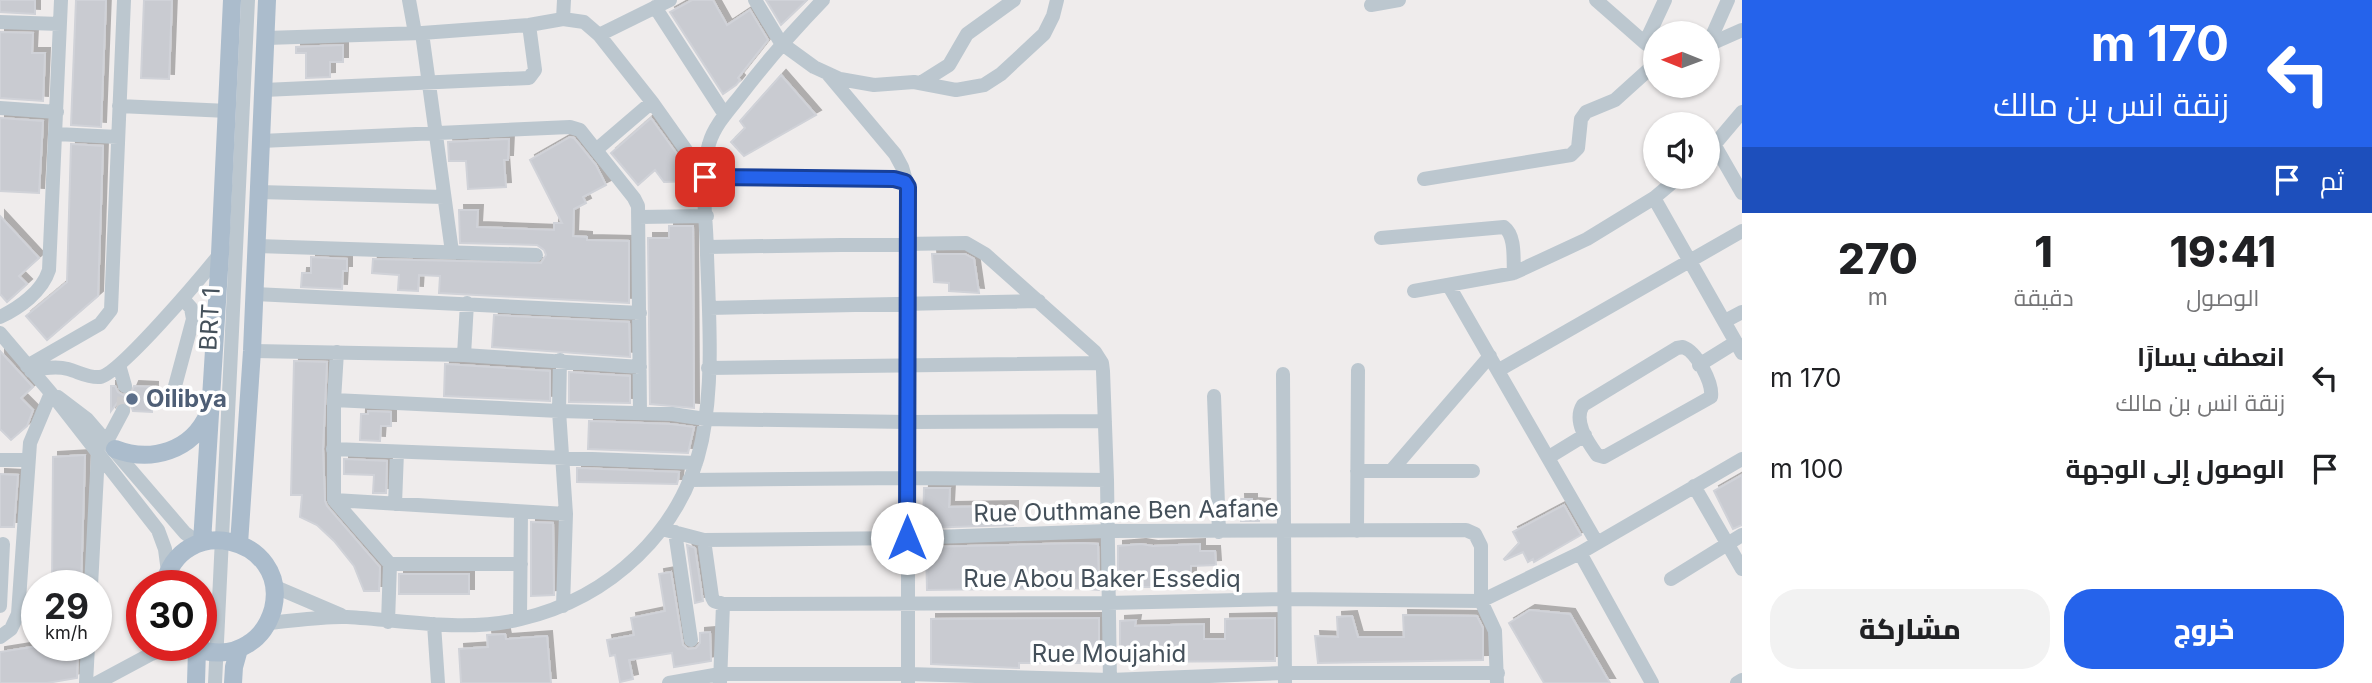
<!DOCTYPE html>
<html lang="ar">
<head>
<meta charset="utf-8">
<style>
  body { margin:0; font-family:Inter,Cairo,sans-serif; background:#f2f2f2; color:#202124; direction:rtl; height:100vh; display:flex; flex-direction:column; font-size:26px; white-space:nowrap }
  * { box-sizing:border-box; margin:0 }
  p { font-size:23px; color:#757577 }
  .icon { flex:none; width:38px; height:38px; fill:none; stroke:currentColor; stroke-width:2; stroke-linecap:round; stroke-linejoin:round }
  .map { position:relative; flex:1; overflow:hidden; direction:ltr }
  .panel { display:flex; flex-direction:column; background:#fff; width:630px }
  .panel>* { flex:none }
  .banner { background:#2563eb; color:#fff; overflow:hidden }
  .needle { width:46px; rotate:271deg }
  .tools { position:absolute; left:1643px; top:21px; display:grid; gap:14px }
  .tools a { display:grid; place-items:center; width:77px; height:77px; border-radius:50%; background:#fff; box-shadow:0 2px 5px #0004; font-size:35px }
  .speed { position:absolute; left:21px; top:570px; display:flex; gap:14px; font-size:35px; font-weight:700; text-align:center }
  .speed>* { display:grid; place-content:center; width:91px; height:91px; border-radius:50%; background:#fff; box-shadow:0 2px 5px #0004; line-height:1 }
  .speed small { font-size:18px; font-weight:400 }
  .speed .limit { border:10px solid #d22; background:#fff; color:#111 }
  .pin { position:absolute; display:grid; place-items:center; width:60px; height:60px; color:#fff; margin:-30px; border-radius:14px; box-shadow:0 4px 10px #0006 }
  .me { position:absolute; width:77px; margin:-38px; rotate:0deg; stroke-linejoin:round; filter:drop-shadow(0 0 5px #0008) }
  .turn { display:flex; align-items:center; gap:24px; height:147px; padding:0 28px; font-size:32px }
  .turn .icon { width:91px; height:91px; stroke-width:2.5 }
  .turn b { display:block; font-size:49px; line-height:60px }
  .then { display:flex; align-items:center; height:66px; padding:0 28px; background:#0003; gap:14px; font-size:26px }
  .eta { display:flex; justify-content:space-evenly; align-items:center; height:119px; text-align:center }
  .eta b { font-size:42px; font-weight:800; line-height:49px }
  .cta { display:flex; gap:14px; margin-top:auto; padding:14px 28px }
  .cta a { flex:1; height:80px; border-radius:28px; background:#2563eb; color:#fff; font-size:28px; font-weight:800; line-height:80px; text-align:center }
  .cta a+a { background:#f2f2f2; color:#202124 }
  ul { padding:0; list-style:none }
  li { display:flex; align-items:center; gap:21px; height:91px; padding:0 28px }
  li div { flex:1 }
  li b { display:block; font-size:26px }
  li em { font-style:normal }
  main { display:flex; flex:1; min-height:0 }
  .map>svg:first-child { display:block }
  .building { fill:#c9cbd1; stroke:#d0d2d8; stroke-width:2; filter:url(#shadow) }
  .lines { fill:none; stroke-linecap:round; stroke-linejoin:round }
  .minor-tunnel { stroke:#cdcdcf; stroke-width:14; stroke-dasharray:14 7; stroke-linecap:butt }
  .minor { stroke:#bcc7cf; stroke-width:14 }
  .major { stroke:#abbccc; stroke-width:18 }
  .route-casing { stroke:#184099; stroke-width:18 }
  .route { stroke:#2563eb; stroke-width:12 }
  .service-dot { fill:#5c6f8a; stroke:#fff; stroke-width:2.5 }
  .labels { text-anchor:middle; stroke-width:7; stroke-linejoin:round; paint-order:stroke }
  .street-label { font-size:24px; fill:#44505a; stroke:#fff }
  .service-label { font-size:24px; font-weight:bold; fill:#4e5e75; stroke:#fff; text-anchor:start }
</style>
</head>
<body>
<main>
<section class="panel">
<div class="banner">
<div class="turn"><svg class="icon" aria-label="left" viewBox="0 0 24 24"><path d="M17 20v-9H6M10 6l-5 5 5 5"/></svg><div><b>170 m</b>زنقة انس بن مالك</div></div>
<div class="then">ثم<svg class="icon" aria-label="arrive" viewBox="0 0 24 24"><path d="M6 21V4h12l-3 4 3 4H6"/></svg></div>
</div>
<div class="eta">
<div><b>19:41</b><p>الوصول</p></div>
<div><b>1</b><p>دقيقة</p></div>
<div><b>270</b><p>m</p></div>
</div>
<ul>
<li><svg class="icon" aria-label="left" viewBox="0 0 24 24"><path d="M17 20v-9H6M10 6l-5 5 5 5"/></svg><div><b>انعطف يسارًا</b><p>زنقة انس بن مالك</p></div><em>170 m</em></li>
<li><svg class="icon" aria-label="arrive" viewBox="0 0 24 24"><path d="M6 21V4h12l-3 4 3 4H6"/></svg><div><b>الوصول إلى الوجهة</b></div><em>100 m</em></li>
</ul>
<div class="cta"><a>خروج</a><a>مشاركة</a></div>
</section>
<div class="map">
<svg width="1742" height="683" viewBox="0 0 1742 683">
  <defs>
    <filter id="shadow"><feDropShadow dx="5" dy="-5" stdDeviation="0" flood-color="#0004"/></filter>
  </defs>
  <rect width="100%" height="100%" fill="#efecec"/>
  <path class="building" d="M0,0h35v14l-35,-2z
    M76,0h30l-5,127 -30,-2z
    M144,0h28l-3,79 -28,-1z
    M692,0h21l14,25 23,-15 18,30 -30,38 2,2 -4,5 -13,9 -53,-82z
    M766,0h41l-26,25z
    M0,32l33,1 -1,20h13l-2,48 -43,-3z
    M343,45v17h-13v15l-24,1v-25h-10v-6z
    M781,75l35,40 -72,41 -13,-14 14,-14 -5,-7z
    M0,118l43,3 -4,72 -39,-2z
    M651,118l39,54v9l-26,1 -9,-12 -17,15 -27,-32z
    M570,137l4,1 22,27 10,20 -23,12 3,6 -12,6 -1,27 14,1v3l42,1v62l-190,-10 1,-17 -21,-1 -1,16 -20,-1 1,-15 -27,-2 1,-14 168,4 5,-8 -2,-5 -7,-5 -77,-2 -1,-33h19l-1,17 77,3v-7h8l-32,-63z
    M509,139l-1,21h-4l2,27 -38,2 -2,-28h-17l-1,-19z
    M71,144l32,2 -5,150 -51,44 -21,-24 41,-34z
    M0,216l39,42 -20,18 8,8 -20,18 -7,-8z
    M669,226h24l1,182 -44,-4 -2,-166h21z
    M932,254h33l9,5 5,34 -30,-2v-8l-15,-1z
    M311,257l36,2v12h-4l-1,18 -41,-2 1,-14h9z
    M494,315l135,7 1,35 -138,-10z
    M0,351l33,36 -12,11 12,12 -6,16 -16,14 -11,-11z
    M294,361l33,1 -4,87 2,52 2,5 53,61 -1,24h-15l-10,-25 -20,-25 -17,-16 -17,-8 2,-22h-11z
    M445,364l105,7v30l-106,-5z
    M569,372l61,4v27l-61,-1z
    M111,386h4l3,6 5,3 8,-2 3,-7 19,1 -1,25 -19,-1 -2,-6 -8,-4 -6,2 -6,8z
    M368,411l23,1v14h-10l-1,15 -20,-1 1,-26h7z
    M589,421l82,3 23,3 -6,26 -100,-4z
    M85,455l-4,131h-29l1,-129z
    M344,459l43,2 -1,32h-13l1,-18 -30,-1z
    M577,468l102,4 -1,8 -1,4 -100,-2z
    M0,474l18,1 -4,52h-14z
    M1742,475v50l-9,4 -19,-38z
    M924,488h26l-1,19 64,-1v19l-90,3z
    M1240,499h12v4l13,1 -1,9 -6,1 1,7h-18z
    M1564,505l17,30 -47,27 -1,-3 -5,3 -5,-10 -18,8 -1,-1 15,-16 -6,-11z
    M531,522l22,1 1,72 -23,1z
    M1083,543l15,1 1,46 -27,-2 -145,2 -1,-43z
    M1141,544l12,2 47,-2v7h15l1,14 -25,1v13h-4l-1,8h-68v-41z
    M687,545l8,3 8,53 -8,2z
    M671,572l12,73 5,4 8,-1 4,-5v-10l10,-1 1,29 -37,6 -2,-14 -43,7 4,19 -13,3 -5,-27 -5,1 -3,-16 27,-5 -3,-17 34,-7 -6,-37z
    M399,574h70v20h-70z
    M1530,610l40,4 40,69h-66l-35,-60z
    M1403,615l74,1 6,12v32l-165,3 -3,-27 23,1 -1,-20 15,-1 6,21h46z
    M1099,618v45h-80v5l-88,-4v-45z
    M1275,618v43l-155,1v-41l16,-1 -1,6 69,-2v15h21v-20z
    M505,634l1,5 41,-3 4,47h-90l-2,-34 29,-2 -1,-12z
    M38,646h40l-1,32 -30,5h-47v-31z"/>
  <g class="lines">
    <path class="minor-tunnel" d="M123,411l2,-25"/>
    <path class="minor" d="M409,0l6,33
      M755,0l26,43 33,24 26,12 34,6 40,-3 42,8 28,-5 17,-11 43,-40 9,-18 4,-16
      M1596,0l49,43 11,7
      M1371,5l28,-5
      M655,7l70,108
      M563,19l1,-19
      M0,22l60,2
      M422,33l30,219
      M599,35l71,-35
      M266,38l156,-5 107,-8 34,-6 21,3 15,13 53,67 53,75
      M1645,43l20,-43
      M1708,45l20,-45
      M1708,45l34,-15
      M827,73l68,81 7,13 6,20v495
      M922,82l27,-17 18,-31 47,-34
      M264,90l265,-12 6,-8 -6,-45
      M119,106l109,5
      M0,108l57,4
      M56,134l62,3
      M261,141l309,-14 10,3 54,68 4,8 2,207
      M1715,146l27,47
      M596,150l56,-48
      M1709,151l33,-39
      M705,177l189,2 11,3
      M1424,179l147,-24 7,-7 3,-29 5,-7 29,-12 41,-37
      M259,192l185,5
      M1654,198l88,155
      M639,217l68,-1
      M1381,238l123,-11c12,9 9,32 10,46
      M257,246l279,9
      M707,247l259,-4 19,11 110,98 7,11 1,8 4,109 3,203
      M1449,286l148,257
      M1414,291l100,-18 73,-34 67,-41 25,-21
      M255,294l385,19
      M709,308l330,-7
      M0,317c19,-9 42,-25 49,-47l12,-270
      M1725,321l17,-9
      M0,333l51,60 107,137 7,19 3,23
      M1683,347c14,5 30,36 28,50l-107,60 -7,-2c-10,-14 -24,-34 -14,-50l94,-57z
      M252,351l212,4 176,12
      M337,352l-3,48v100l56,64 -2,58
      M464,355l3,-52
      M560,360l-1,51 7,103 -3,92
      M119,365l6,21
      M1699,365l37,-23
      M27,366l73,-42 11,-14 13,-310
      M708,368l394,-5
      M1499,370l243,-139
      M31,371c12,-3 25,-5 37,-2 11,3 20,9 32,8 20,-3 103,-102 120,-123
      M1283,374l2,309
      M1214,396l5,136
      M58,397l29,22 98,114 14,10
      M334,400l225,11 113,3 33,5 202,3 198,-1
      M171,401l22,-82 -2,-11 -8,-9
      M107,441l16,-30
      M333,449l363,14
      M1549,457l36,-22
      M0,460h28
      M1357,471h116
      M1391,471l99,-115
      M689,480l218,-2 200,2
      M1694,486l48,83
      M334,500l232,14
      M395,504l2,-52
      M662,529l42,11 203,-2 200,-7 359,-1 9,4 6,12v55l14,30 2,52
      M1357,531l1,-161
      M675,532l16,108
      M704,540l8,57 2,4 9,3 385,-1 177,-4 196,2 99,-48 162,-94
      M1580,553l72,130
      M390,564h131
      M1671,579l71,-44
      M91,586l7,-132
      M273,586l68,29
      M0,606l3,-62
      M520,619l1,-107
      M268,623c25,-2 53,-7 79,-6 57,3 117,16 174,2 89,-21 162,-88 181,-179 12,-60 7,-125 5,-185 0,-33 -8,-79 2,-111 5,-18 19,-33 31,-48 26,-34 53,-65 83,-96
      M434,624l4,59
      M0,637l11,-8 7,-15 12,-171 21,-50
      M86,683l2,-37
      M97,683l54,-29 26,-8
      M215,683l33,-683
      M669,683l51,-9h188l202,6 174,-7h214
      M720,683l3,-79
      M1737,683l5,-3"/>
    <path class="major" d="M115,449c36,14 77,2 93,-35
      M202,542l18,-288 12,-254
      M239,544l13,-193 15,-351
      M164,586c16,-76 126,-49 109,23 -4,14 -12,27 -25,35 -17,11 -38,11 -57,2
      M196,683l1,-34
      M233,683l1,-16 5,-18"/>
  </g>
  <g class="lines">
    <defs>
      <path id="route" d="M705,177l189,2 11,3 3,5 -1,351"/>
    </defs>
    <use href="#route" class="route-casing"/>
    <use href="#route" class="route"/>
  </g>
  <circle class="service-dot" cx="132" cy="399" r="7"/>
  <g class="labels">
    <g class="street-label">
      <text transform="translate(210 319) rotate(-87)" y="8">BRT 1</text>
      <text transform="translate(1126 511) rotate(-1)" y="8">Rue Outhmane Ben Aafane</text>
      <text x="1102" y="587">Rue Abou Baker Essediq</text>
      <text x="1109" y="662">Rue Moujahid</text>
    </g>
    <g class="service-label">
      <text x="146" y="407">Oilibya</text>
    </g>
  </g>
</svg>
<div class="tools">
<a><svg class="needle" viewBox="-14 -14 28 28"><path d="M0-13l5 13h-10z" fill="#e53935"/><path d="M0 13l5-13h-10z" fill="#757577"/></svg></a>
<a><svg class="icon" aria-label="sound" viewBox="0 0 24 24"><path d="M4 9h4l5-4v14l-5-4H4zM17 9q2 3 0 6"/></svg></a>
</div>
<div class="speed"><div>29<small>km/h</small></div><div class="limit">30</div></div>
<div class="pin" style="left:705px;top:177px;background:#d93025"><svg class="icon" aria-label="arrive" viewBox="0 0 24 24"><path d="M6 21V4h12l-3 4 3 4H6"/></svg></div>
<svg class="me" style="left:907px;top:538px" viewBox="-20 -20 40 40"><circle r="19" fill="#fff"/><path d="M0-13L10 11 0 6-10 11z" fill="#2563eb"/></svg>
</div>
</main>
</body>
</html>
